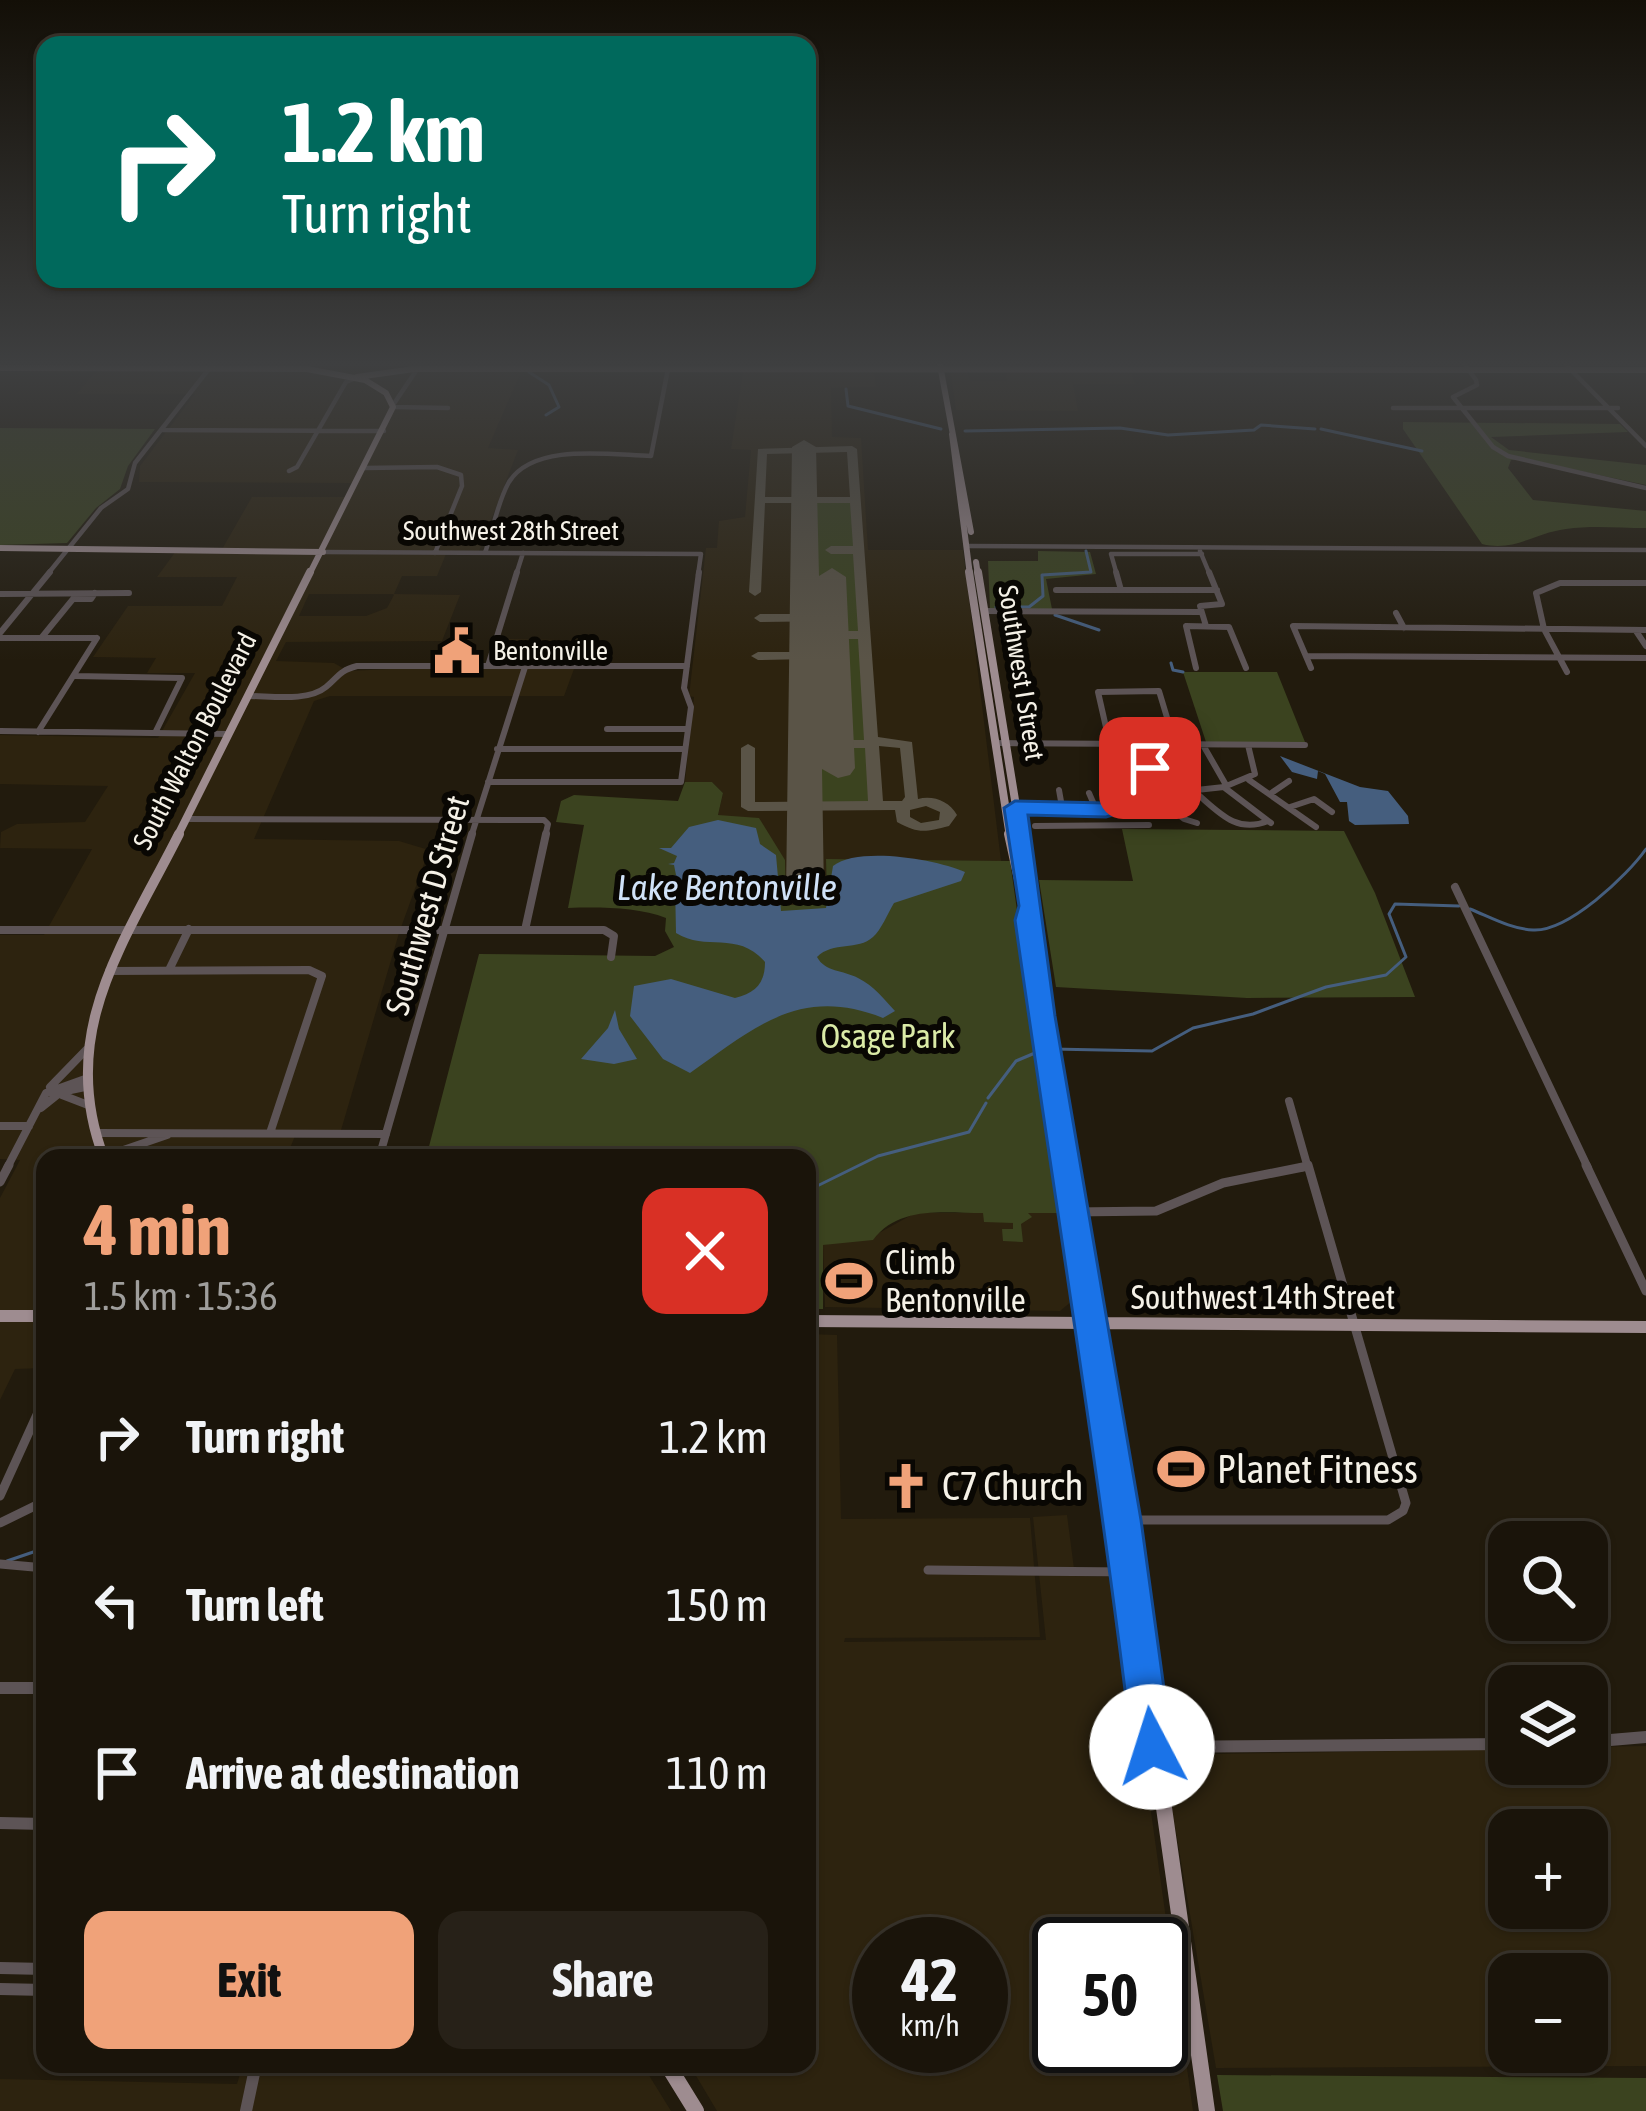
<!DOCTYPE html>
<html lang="en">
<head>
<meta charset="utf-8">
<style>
  body { margin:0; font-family:"Asap Condensed",sans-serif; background:#272118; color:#f1f3f6; height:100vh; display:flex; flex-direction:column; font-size:45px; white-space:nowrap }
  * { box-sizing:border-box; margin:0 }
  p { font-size:39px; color:#9f9e9c }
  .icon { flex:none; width:66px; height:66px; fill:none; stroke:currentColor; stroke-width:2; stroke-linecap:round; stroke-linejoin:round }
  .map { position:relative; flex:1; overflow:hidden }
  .details { position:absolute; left:36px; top:1149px; width:780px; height:924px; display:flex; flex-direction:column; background:#1a140a; border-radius:24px; box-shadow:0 3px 9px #0004,0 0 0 3px #38332b }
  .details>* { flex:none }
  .banner { position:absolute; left:36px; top:36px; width:780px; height:252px; border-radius:24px; box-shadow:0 3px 9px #0004,0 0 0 3px #38332b; background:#00695c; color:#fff; overflow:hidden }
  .fabs { position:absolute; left:1488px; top:1521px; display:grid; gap:24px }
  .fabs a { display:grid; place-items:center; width:120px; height:120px; border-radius:24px; background:#1a140a; box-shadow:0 3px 9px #0004,0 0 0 3px #38332b; font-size:60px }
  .speed { position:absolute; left:852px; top:1917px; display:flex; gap:24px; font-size:60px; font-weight:700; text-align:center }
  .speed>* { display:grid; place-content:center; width:156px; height:156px; border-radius:50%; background:#1a140a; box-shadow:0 3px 9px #0004,0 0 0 3px #38332b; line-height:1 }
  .speed small { font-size:30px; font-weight:400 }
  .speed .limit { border:6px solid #111; border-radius:18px; background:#fff; color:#111 }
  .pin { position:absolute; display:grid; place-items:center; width:102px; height:102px; color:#fff; margin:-51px; border-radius:24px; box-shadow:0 6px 18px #0006 }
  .me { position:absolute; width:132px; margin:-66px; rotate:355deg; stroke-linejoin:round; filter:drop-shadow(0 0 9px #0008) }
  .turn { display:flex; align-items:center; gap:42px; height:252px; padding:0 48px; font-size:54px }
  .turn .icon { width:156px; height:156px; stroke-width:2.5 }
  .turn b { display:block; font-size:84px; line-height:102px }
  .round { display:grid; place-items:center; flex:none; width:126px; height:126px; border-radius:24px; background:#272118 }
  .overview { display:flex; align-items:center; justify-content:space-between; height:204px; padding:0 48px }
  h1 { font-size:72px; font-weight:700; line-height:90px; color:#f0a279 }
  .primary-button { display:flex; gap:24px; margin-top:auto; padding:24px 48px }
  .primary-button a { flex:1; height:138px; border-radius:24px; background:#f0a279; color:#111; font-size:48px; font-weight:700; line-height:138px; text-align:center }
  .primary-button a+a { background:#272118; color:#f1f3f6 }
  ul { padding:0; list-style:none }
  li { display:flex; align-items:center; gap:36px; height:168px; padding:0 48px }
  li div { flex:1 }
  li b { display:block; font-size:45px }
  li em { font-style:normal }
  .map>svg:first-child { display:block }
  .built { fill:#2d230f; fill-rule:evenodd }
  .green { fill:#3b431f }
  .water { fill:#455e7e }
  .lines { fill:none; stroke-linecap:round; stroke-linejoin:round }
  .stream { stroke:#455e7e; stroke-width:3 }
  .taxiway { fill:#5a5447; fill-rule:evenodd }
  .runway { fill:#5a5447; fill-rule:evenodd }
  .minor-far4 { stroke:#5d5456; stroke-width:4.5 }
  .minor-far3 { stroke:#5d5456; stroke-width:6 }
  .minor-far2 { stroke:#5d5456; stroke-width:8 }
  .minor-far1 { stroke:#5d5456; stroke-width:9 }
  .minor { stroke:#5d5456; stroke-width:12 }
  .major-far4 { stroke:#9e8c90; stroke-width:6 }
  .major-far3 { stroke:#9e8c90; stroke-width:8 }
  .major-far2 { stroke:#9e8c90; stroke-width:10 }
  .major-far1 { stroke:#9e8c90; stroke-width:12 }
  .major { stroke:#9e8c90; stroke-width:16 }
  .route { fill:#1a73e8; stroke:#114b97; stroke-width:3 }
  .labels { text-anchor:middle; stroke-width:12; stroke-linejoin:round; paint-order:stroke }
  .far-street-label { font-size:27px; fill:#f5f1e7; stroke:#090703 }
  .far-poi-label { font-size:27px; fill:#f5f1e7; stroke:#090703; text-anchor:start }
  .street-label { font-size:33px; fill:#f5f1e7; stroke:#090703 }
  .park-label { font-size:33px; fill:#dbeba7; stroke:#090703 }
  .poi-label { font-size:33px; fill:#f5f1e7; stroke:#090703; text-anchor:start }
  .water-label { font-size:36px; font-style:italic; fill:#d0e2f8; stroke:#090703 }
  .near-poi-label { font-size:39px; fill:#f5f1e7; stroke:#090703; text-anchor:start }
</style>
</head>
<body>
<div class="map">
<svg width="1646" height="2111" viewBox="0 0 1646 2111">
  <rect width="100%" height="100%" fill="#221b0d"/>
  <path class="built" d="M0,365h549l-26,2 -35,81 30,2 -40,104h-32l-9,22h-35l-8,18 66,1 -18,46 -156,1 -10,19 58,2 14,8 146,-7 8,-25 59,1 -5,28 18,1 -10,27h-234l-16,5 -60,138 145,2 30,9 -30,83 -60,204 -44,-1 -9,22h-241v210l-30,1 -15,31v-202l20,-38 -20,-1v-224h44l48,-86 -92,-1 1,-16 16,-8 68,-2 23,-36 -108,-2v-49l158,3 37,-65h-48l9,-15 -63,-1 35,-51h94l15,-29h-80l19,-26h45l31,-54h93l7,-14 -213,-1 1,-16 55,-72h-118l19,-23h-96zM309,594h84l1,1 -7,13 -21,8h-67z
    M967,370l3,11h37l-1,-11 124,1 5,13h-62l5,27 -122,-1 -5,-37z
    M874,371l2,16 -45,1 1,49 29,1 7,112h95l38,311 -175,-2 1,46h-42v-45l-67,-45 5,-22 -11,-11h-27l9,-85 -5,-1 17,-148h11l2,-27 26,-4 6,-67 -20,-1 12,-77z
    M915,1213h144l13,88 -12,10 -235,-4 -2,-62 56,-12z
    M807,1334l30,1 4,184 189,-1 10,119 -195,1 -1,4 202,-2 -13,-123 34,-2 8,61 43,1 75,534h-476l-28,-47h118zM879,1944h102v102h-102zM1059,1944h102v102h-102z
    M1646,1746v320l-430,2 -53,-313 346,-6v15h78v-17zM1509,1830h78v78h-78zM1509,1974h78v78h-78z
    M243,2064h399l29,47h-671v-32l237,5z"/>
  <path class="green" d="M1403,422l217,2 8,8 -137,5 18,13 137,15v20l-122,-26 -13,1 -3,8 25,32 113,11v17c-26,0 -54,-3 -80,1 -32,4 -51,23 -84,15l-79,-115z
    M0,428l155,1 -27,37 -8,23 -24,19 -29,35 -67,2z
    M820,502h31l3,8 16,276 -2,18h-47l-8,-13 -3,-285z
    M1038,551l52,1 6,22 -50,5 6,30h-62l-2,-48h50z
    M1183,672h94l28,70h-99z
    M685,782h27l11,11 -5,22 41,3 26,42 1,45 41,-1 -1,-45 184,2 50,352h-32l4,4 -11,7 2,18 -20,-1 -1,-12h11v-6l-29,-1 -1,-9c-38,0 -84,-8 -110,27l-50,5v64h-16v-151h-381l53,-204 176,2 19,-9 -9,-16 1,-13c-28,-11 -67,-11 -98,-10l16,-83 -28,-3 5,-21 13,-6 104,6z
    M1122,829l222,2 31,62 40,104 -168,1 -191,-11 -17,-107 94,1z
    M1217,2075l429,3v33h-423z"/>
  <path class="water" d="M1280,756l80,31 28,4 20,25 1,8 -54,1 -6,-4 -2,-19h-7l-15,-28 -7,-3 -1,8 -25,-7z
    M718,820l38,8 4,16 16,11 5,56 45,-3 7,-42c25,-20 103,-7 132,6l-4,9 -67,22c-6,10 -13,27 -21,34 -15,14 -40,4 -56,20 8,15 26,13 41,21 16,8 26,21 37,33l-12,7c-83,-33 -129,10 -193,55l-27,-14 -33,-43 4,-30 37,-7 64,19c21,-5 30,-15 30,-36 -27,-32 -59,-10 -89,-29l-1,-50 -9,-4 10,-4 -2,-10 -6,-1 6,-1 3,-7 -18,-8h12l18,-21z
    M615,1010l4,19 18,30 -23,5 -33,-5 27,-31z"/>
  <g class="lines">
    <path class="stream" d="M529,372l20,13 10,22 -13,8
      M846,389l2,17 93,23
      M1321,429l101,22
      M965,431l155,-3 48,7 86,-5 7,-5 54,4
      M996,607h33l14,-11 -1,-21 49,-3 -5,-21
      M1055,615l44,15
      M1171,663l2,7 10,2
      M1470,909c20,8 41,20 63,21 35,2 94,-54 113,-81
      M1052,1049l100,2 41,-23 60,-14 73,-27 60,-12 20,-18 -17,-43 6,-10 64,2
      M988,1098l28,-37 26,-11
      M807,1191l71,-35 91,-24 17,-29
      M7,1561l38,-13"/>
    <path class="taxiway" d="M852,446l5,3 21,288 34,5 6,57c15,-4 31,2 39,16l-8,11c-24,6 -30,8 -52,-4l-2,-12 -147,1 -7,-4v-59l7,-4 7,4v54l113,-1 -3,-53h-28l-7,-4 7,-4h27l-6,-101h-24l-6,-4 6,-4h24l-5,-77h-22l-6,-4 6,-4h22l-3,-43h-85l-4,89 -6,4 -6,-4 9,-143zM847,452l3,45h-85l2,-43zM879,746l21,2 5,49 -3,4h-19zM926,806l14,6 -1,8 -18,3 -11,-6v-7z
      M833,614l6,4 -2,3 -77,1 -6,-4 6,-4z
      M804,652l7,4 -2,3 -51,1 -7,-4 7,-4z"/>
    <path class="runway" d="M804,440l12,7 3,129 13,-8 14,9 9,191 -5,7 -12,3 -16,-9 2,125 -6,8h-26l-6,-8 6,-447z"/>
    <path class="minor-far4" d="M1465,365l11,15
      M1566,365l80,81
      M1476,380l1,5 -24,12 40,50 15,9 138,32
      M393,405l27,-40
      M393,407l55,1
      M1393,408h225
      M163,430l221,1
      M364,468l73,-1 24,8 1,11 -27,67
      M289,471l8,-4 49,-85 10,-4
      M966,546l680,4
      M1200,551l10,24
      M323,552l378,2 -3,21
      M485,553c8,-23 12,-50 24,-71 25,-40 102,-27 142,-26l17,-87
      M47,575l54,-67 27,-19 7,-26 77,-98
      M516,575l7,-22
      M1117,575l-6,-21h91"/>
    <path class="minor-far3" d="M1116,572l5,18
      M1056,590h161
      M0,594l129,-1
      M984,611l217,1
      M1396,613l8,15
      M1206,626l-6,-20 22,-2 -13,-32
      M1636,631l10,15
      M0,633l50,-61
      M42,637l31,-38h18l4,-6
      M0,638h96
      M1306,656l340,2
      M488,666l29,-94
      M1196,668l-10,-42 43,1 17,41
      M1311,668l-18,-42 353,4
      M1567,672l-23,-43 -8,-36 24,-10h86
      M75,676l107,2 -27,55
      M249,696c22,0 59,6 77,-9 13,-11 13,-16 31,-21h330
      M607,729h80
      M0,731l229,3
      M38,732l59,-94
      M995,743l310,2
      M1141,744l19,50
      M1172,745l15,23 -5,8 6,15
      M1203,745l23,40
      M497,749h188
      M1249,780l67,47
      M488,782h193l10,-75 -7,-19 15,-116
      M1225,788l46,35
      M1059,790l3,17
      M1194,791c24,20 41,43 74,30
      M1089,793l7,16
      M1270,794l19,-13
      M1155,796l29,23 13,4
      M1132,805l-12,-16 -22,-97 61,-1 16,53
      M1290,807l24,-8 18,13
      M1005,808l115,2 40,-16 64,-7 31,-13 -7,-29
      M186,819l358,1 4,4 -3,13
      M1035,826l114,-1
      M471,837l54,-170"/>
    <path class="minor-far2" d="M1455,887l133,281
      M0,930h604l10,6 -3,21
      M525,930l21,-96
      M169,970l20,-41
      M109,971l200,-1 13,6 -52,157
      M50,1087l36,-37
      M62,1095l26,10
      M1289,1101l19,67
      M41,1108l20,-16 24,-5
      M0,1126h29
      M96,1133l290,1
      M103,1157l64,-22
      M379,1158l93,-324
      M7,1168l39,-75 39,-14
      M1299,1168l9,-2"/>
    <path class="minor-far1" d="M1586,1165l60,126
      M0,1182l9,-17
      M1073,1212l83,-1 67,-28 85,-17
      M0,1496l45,-99
      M1123,1520h265l15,-9 3,-8 -98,-338
      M0,1523l45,-22
      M0,1564l45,4
      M928,1570l201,2"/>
    <path class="minor" d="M0,1688h45
      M1587,1742l59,-5
      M1154,1747l355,-3
      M0,1823l45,1
      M0,1968l45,1
      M0,1989l45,1
      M246,2111l10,-47"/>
    <path class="major-far4" d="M940,365l31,167
      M0,368l307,1 58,11 21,13 7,14 -84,168
      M357,377l57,-8 1232,1
      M952,434l18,141
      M0,548l323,4
      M976,562l2,13"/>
    <path class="major-far3" d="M969,572l41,265
      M978,572l43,265
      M177,837l133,-265"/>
    <path class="major-far2" d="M1009,834l19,86 39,248
      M1020,834l12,72 -4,14
      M104,1158c-48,-125 20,-215 75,-324"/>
    <path class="major-far1" d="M1067,1165l65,420
      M0,1316h45
      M807,1321l839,6"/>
    <path class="major" d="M1132,1582l75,529
      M667,2064l29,47"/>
  </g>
  <linearGradient id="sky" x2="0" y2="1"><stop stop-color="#130f07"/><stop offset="0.55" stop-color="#3e3f40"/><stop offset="1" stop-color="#3e3f40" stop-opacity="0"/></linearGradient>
  <rect width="1646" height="661" fill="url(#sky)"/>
  <path class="route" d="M1150,761l12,7 -3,5 12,21 -3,5 -62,18 -78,-2 27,201 86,504 31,227 -6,14 -14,5 -14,-5 -6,-14c-33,-276 -78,-551 -117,-827l4,-14 -15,-98 11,-7 91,2 41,-11 -10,-19 6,-10z"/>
  <defs>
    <symbol id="civic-bare" viewBox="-9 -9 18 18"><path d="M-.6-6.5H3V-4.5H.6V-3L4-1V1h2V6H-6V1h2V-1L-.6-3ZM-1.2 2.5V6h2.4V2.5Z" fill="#f0a279" stroke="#090703" stroke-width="2.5" paint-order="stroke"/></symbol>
    <symbol id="stadium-bare" viewBox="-9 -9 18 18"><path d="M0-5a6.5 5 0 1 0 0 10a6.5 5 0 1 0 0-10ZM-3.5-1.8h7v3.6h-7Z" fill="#f0a279" stroke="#090703" stroke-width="2.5" paint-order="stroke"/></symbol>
    <symbol id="church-bare" viewBox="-9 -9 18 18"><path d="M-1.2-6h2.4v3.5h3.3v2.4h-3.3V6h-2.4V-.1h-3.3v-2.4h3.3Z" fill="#f0a279" stroke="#090703" stroke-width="2.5" paint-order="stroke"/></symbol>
  </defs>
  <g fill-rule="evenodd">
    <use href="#civic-bare" x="424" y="618" width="66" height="66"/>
    <use href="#stadium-bare" x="816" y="1248" width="66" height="66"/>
    <use href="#stadium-bare" x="1148" y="1436" width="66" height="66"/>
    <use href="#church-bare" x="873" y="1453" width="66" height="66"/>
  </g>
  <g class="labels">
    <g class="far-street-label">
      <text x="511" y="540">Southwest 28th Street</text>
      <text transform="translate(1021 673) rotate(81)" y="9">Southwest I Street</text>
      <text transform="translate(195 741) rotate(-63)" y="9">South Walton Boulevard</text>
    </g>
    <g class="far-poi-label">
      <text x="493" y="660">Bentonville</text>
    </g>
    <g class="street-label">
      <text transform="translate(427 905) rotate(-74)" y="12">Southwest D Street</text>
      <text x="1263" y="1309">Southwest 14th Street</text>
    </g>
    <g class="park-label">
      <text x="888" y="1048">Osage Park</text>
    </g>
    <g class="poi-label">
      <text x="885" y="1274">Climb<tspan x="885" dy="38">Bentonville</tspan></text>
    </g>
    <g class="water-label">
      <text x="727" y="900">Lake Bentonville</text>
    </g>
    <g class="near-poi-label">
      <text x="1217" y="1483">Planet Fitness</text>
      <text x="942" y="1500">C7 Church</text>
    </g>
  </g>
</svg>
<div class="fabs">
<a><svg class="icon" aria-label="search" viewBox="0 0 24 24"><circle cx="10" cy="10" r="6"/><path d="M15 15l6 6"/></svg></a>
<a><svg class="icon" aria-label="layers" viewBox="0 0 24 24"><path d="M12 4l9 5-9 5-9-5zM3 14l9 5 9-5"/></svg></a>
<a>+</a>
<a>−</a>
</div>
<div class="speed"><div>42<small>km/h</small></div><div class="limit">50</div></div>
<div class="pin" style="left:1150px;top:768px;background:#d93025"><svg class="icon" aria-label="arrive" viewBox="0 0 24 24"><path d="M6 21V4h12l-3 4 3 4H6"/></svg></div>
<svg class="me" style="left:1152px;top:1747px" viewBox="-20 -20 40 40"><circle r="19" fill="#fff"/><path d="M0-13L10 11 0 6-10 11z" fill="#1a73e8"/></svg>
<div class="banner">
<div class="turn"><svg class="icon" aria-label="right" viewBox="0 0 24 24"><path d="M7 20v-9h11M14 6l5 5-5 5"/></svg><div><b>1.2 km</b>Turn right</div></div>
</div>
<section class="details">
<div class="overview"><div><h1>4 min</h1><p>1.5 km · 15:36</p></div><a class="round" style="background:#d93025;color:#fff"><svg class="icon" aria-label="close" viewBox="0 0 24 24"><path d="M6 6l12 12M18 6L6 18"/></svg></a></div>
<ul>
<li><svg class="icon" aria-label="right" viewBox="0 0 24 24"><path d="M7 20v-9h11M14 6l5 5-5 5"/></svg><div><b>Turn right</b></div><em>1.2 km</em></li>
<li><svg class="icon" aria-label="left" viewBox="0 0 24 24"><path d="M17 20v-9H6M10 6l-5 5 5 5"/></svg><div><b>Turn left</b></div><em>150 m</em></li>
<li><svg class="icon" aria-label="arrive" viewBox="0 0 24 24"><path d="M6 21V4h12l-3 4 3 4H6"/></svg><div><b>Arrive at destination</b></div><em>110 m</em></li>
</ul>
<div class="primary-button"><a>Exit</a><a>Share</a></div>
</section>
</div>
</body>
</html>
